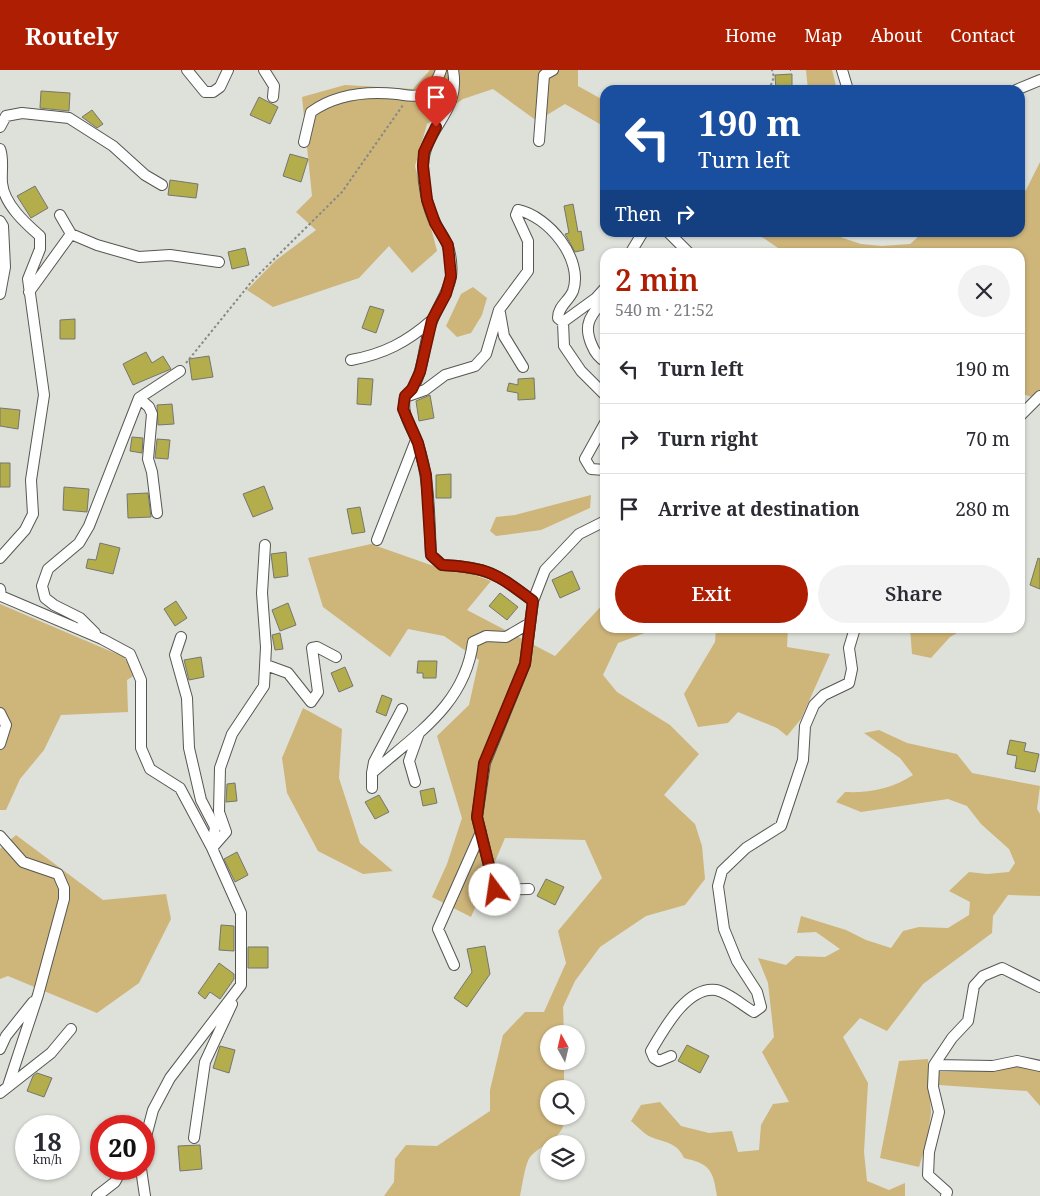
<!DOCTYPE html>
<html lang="en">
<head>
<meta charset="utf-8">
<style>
  body { margin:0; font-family:"Noto Serif",serif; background:#f2f2f3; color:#2b2b33; height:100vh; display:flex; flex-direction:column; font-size:19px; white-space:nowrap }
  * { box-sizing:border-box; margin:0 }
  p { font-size:16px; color:#7c7c81 }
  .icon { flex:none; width:28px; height:28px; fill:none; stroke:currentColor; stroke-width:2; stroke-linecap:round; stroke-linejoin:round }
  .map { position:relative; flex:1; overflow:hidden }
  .details { position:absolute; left:600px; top:178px; width:425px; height:385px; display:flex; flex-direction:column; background:#fff; border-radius:15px; box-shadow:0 1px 4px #0004 }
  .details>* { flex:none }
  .banner { position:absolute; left:600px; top:15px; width:425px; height:152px; border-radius:15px; box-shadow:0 1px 4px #0004; background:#1a4fa0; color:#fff; overflow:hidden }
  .needle { width:32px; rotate:352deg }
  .tools { position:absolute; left:540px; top:955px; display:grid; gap:10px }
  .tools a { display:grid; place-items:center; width:45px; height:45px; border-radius:50%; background:#fff; box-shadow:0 1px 4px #0004; font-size:25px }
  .speed { position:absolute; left:15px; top:1045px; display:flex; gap:10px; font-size:25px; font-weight:700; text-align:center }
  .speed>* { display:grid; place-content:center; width:65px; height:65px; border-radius:50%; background:#fff; box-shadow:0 1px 4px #0004; line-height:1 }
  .speed small { font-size:12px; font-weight:400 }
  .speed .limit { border:8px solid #d22; background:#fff; color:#111 }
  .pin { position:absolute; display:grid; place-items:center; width:42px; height:42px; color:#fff; margin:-51px -21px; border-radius:50% 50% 50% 0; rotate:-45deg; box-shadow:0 0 5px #0007 }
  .pin .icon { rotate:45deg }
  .me { position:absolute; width:55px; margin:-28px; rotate:346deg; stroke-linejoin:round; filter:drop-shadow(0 0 4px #0008) }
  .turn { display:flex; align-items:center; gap:18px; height:105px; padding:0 15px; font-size:22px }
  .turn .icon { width:65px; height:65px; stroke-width:2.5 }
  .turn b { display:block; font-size:35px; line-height:42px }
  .then { display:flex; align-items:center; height:48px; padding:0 15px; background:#0003; gap:10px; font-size:19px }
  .round { display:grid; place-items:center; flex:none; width:52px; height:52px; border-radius:26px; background:#f2f2f3 }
  .summary { display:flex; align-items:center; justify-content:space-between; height:85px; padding:0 15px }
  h1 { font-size:30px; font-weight:600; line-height:38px; color:#ad1e03 }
  .primary-button { display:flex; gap:10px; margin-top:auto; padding:10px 15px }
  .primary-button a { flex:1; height:58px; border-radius:30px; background:#ad1e03; color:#fff; font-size:20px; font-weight:600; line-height:58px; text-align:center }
  .primary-button a+a { background:#f2f2f3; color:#2b2b33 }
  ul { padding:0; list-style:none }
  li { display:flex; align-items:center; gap:15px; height:70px; padding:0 15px; border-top:1px solid #e1e1e2 }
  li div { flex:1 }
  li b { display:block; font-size:19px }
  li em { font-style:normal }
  header { display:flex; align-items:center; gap:30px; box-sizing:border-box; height:70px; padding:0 25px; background:#ad1e03; color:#fff }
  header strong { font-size:24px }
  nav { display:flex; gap:28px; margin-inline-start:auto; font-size:18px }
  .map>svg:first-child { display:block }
  .green { fill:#ceb57a }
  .building { fill:#b3ad4b; stroke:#767670 }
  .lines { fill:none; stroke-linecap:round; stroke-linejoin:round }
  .minor-casing { stroke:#555852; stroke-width:12 }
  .path { stroke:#878985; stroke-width:2; stroke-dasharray:2.5 2.5; stroke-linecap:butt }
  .minor { stroke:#fff; stroke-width:10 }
  .route-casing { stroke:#701402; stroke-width:12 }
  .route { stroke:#ad1e03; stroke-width:9 }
</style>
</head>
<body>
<header>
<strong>Routely</strong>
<nav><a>Home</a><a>Map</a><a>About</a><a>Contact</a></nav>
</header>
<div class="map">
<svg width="1040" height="1126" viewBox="0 0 1040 1126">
  <rect width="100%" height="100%" fill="#dee0da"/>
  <path class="green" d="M430,0h148v16l27,15v26l-40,-23 -28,17 -44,-32 -30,10 -36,25 -12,42 22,85 -25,22 -23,-27 -30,32 -86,29 -26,-17 28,-29 41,-31 -20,-18 16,-16 -10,-99 43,-12 68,4z
    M806,0h26l5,20h-29z
    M1040,92v238l-17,-6 -3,5v-77l4,-8 -4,-13v-49h-236l-28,-19h72l33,11 21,2 28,-2 7,-6 -1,-5 104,-1v-38l6,-4z
    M473,217l14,11 -5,17 -11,18 -14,4 -11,-11 15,-32z
    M591,425l-1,13 -49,22 -45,6 -6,-5 6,-14 19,-2z
    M371,474l74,26 19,1 27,10 -24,29 88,46 50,-54v-32v58h53l-40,15 -15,32 14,17 53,33 29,29 -35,41 31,29 7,22 3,33 -20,26 -39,11 -46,31 -25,34 -12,26 1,27h-15v27h15v28h-15v27h16c0,23 -23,27 -35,41 -5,7 -8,30 -10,39h-136l10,-14 1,-23 11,-14 31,1 53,-35v-21l13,-55 22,-23h19l22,-49 -8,-32 44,-53 -17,-38 -80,-2 -34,79 -39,-20 15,-33 15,-46 -25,-82 32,-31 10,-45 -35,-24 -36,-7 -18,28 -67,-50 -15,-49z
    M0,534l124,53 11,18 -8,5 1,32 -67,3 -17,35 -24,29 -14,31h-6z
    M716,558h72l-1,19 43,7 -29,65 -14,17 -10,-8 -39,-16 -10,11 -30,4 -14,-33 31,-52z
    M910,558h56l-16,9 -19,21 -19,-4z
    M303,638l39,21 -3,49 21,65 33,28 -30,3 -45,-23 -31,-58 -5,-35z
    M879,660l28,13 50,11 15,19 68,13 -3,23 3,5v82l-32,-1 -15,21 -1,17 -69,51 -36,47 -27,-13 -17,19 25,46 -4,69 3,29 22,9 16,-7v13h-188c-4,-26 -7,-32 -33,-38 -7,-16 -19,-15 -33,-21 -7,-3 -14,-11 -20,-16l10,-16 19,-3 21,24 28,7 23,-2 6,21 21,-2 2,-25 12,-21 16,-2 -27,-50 12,-15 -6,-54 -10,-25 28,7 10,-9 29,1 15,-8 -24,-17 -19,1 4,-17 45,14 20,10 25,8 12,-17 16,-4 29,1 21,-13 1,-13 -21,-11 20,-19 18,2 22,-2 6,-9 -6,-14 -28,-25 -14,-18 -19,-7 -87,13 -25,-10 9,-10c24,1 47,-3 68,-17l-13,-17 -36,-25z
    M16,765l87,65 63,-6 5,25 -32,64 -42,30 -89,-37 -8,3v-130z
    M928,989l3,54 -4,28 -8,26 -39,-9 19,-97z
    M1016,996l24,3v37l-13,-15 -88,-6 -2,-13 59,-2z"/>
  <path class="building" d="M792,4v16h-16l-1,-15z
    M41,21l29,2 -1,18 -29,-3z
    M259,27l19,10 -8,17 -20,-9z
    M92,40l11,14 -6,4 -15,-11z
    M290,84l18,5 -7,23 -18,-6z
    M170,110l28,4 -2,14 -28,-3z
    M35,116l13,22 -17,10 -14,-22z
    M573,134l5,28 3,-1 3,19 -9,2 -10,-18 4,-1 -5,-27z
    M245,178l4,17 -17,4 -4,-17z
    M370,236l14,4 -8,23 -14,-5z
    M75,249v20h-15v-19z
    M146,282l6,11 11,-7 8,13 -38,16 -10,-21z
    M209,286l4,21 -21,3 -3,-21z
    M358,308l15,1 -2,26 -14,-1z
    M534,308l1,21 -17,1v-7l-11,-2 2,-8 9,2v-6z
    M430,325l4,23 -15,3 -3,-20z
    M172,334l2,20 -16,1 -1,-20z
    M0,338l20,2 -2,19 -18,-3z
    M132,367l11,1 -1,15 -12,-2z
    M157,369l13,1 -2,19 -13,-1z
    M0,393h10v24h-10z
    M451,404v24h-15v-23z
    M264,416l9,23 -20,8 -10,-23z
    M64,417l25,2 -2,23 -24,-2z
    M148,423l3,24 -23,1 -1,-24z
    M360,437l5,25 -13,2 -5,-25z
    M100,473l20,5 -7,26 -27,-6 2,-9 8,1z
    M286,482l2,24 -14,2 -3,-24z
    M1038,488l2,1v30l-10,-4z
    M572,501l8,18 -20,9 -8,-18z
    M500,523l18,14 -11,13 -18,-14z
    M176,531l11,17 -12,8 -11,-17z
    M288,533l8,22 -16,6 -8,-21z
    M280,563l3,16 -8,1 -3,-15z
    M201,587l3,20 -15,3 -5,-20z
    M418,591h19l-1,17h-13v-5h-6z
    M345,597l8,19 -14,6 -8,-19z
    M382,625l10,4 -6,17 -10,-4z
    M1010,670l16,3 -2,8 15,3 -4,18 -20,-4 2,-12 -10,-2z
    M235,713l2,18 -11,1 1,-18z
    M434,718l3,15 -14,3 -3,-15z
    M379,725l10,17 -14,7 -10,-17z
    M237,782l11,23 -13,7 -11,-23z
    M546,809l18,8 -9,18 -18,-9z
    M221,855l13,1v25l-15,-1z
    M485,876l5,28 -23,33 -13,-9 18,-26 -5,-23z
    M248,877h20v21h-20z
    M219,893l15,11v5l-14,20 -10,-7 -5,7 -7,-6z
    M687,975l22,11 -9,17 -22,-12z
    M220,976l15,4 -6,23 -16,-5z
    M37,1003l15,5 -8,19 -17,-6 6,-15z
    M200,1075l2,24 -22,2 -2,-25z"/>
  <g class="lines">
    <defs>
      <path id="minor" d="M187,0l18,22h8l7,-5 8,-17
        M264,0l10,16 -1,11
        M842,0l6,20
        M1016,20l24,-10
        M0,57l6,-11 16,-3 47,5 44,28 32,29 17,10
        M539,71l5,-66 9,-5
        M304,72l7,-30c25,-18 56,-21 86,-18 8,1 14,3 23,1 10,-2 18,-15 21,-25
        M0,79c4,9 1,23 2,34 2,21 23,40 38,53v13l-12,30 16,116 -13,85 2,34 -8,16 -25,28
        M60,145l11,19 26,11 42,12 31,-2 49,7
        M0,151l3,5 2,41 -5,27
        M668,162l20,20
        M631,182l12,-20
        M29,222l42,-58
        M605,228c-5,7 -14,16 -16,24 -4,12 5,34 16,39
        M500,243l4,23 19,31
        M563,252l1,24 17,25 24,24
        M351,290c33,-6 56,-18 81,-40
        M409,324c17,-23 13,-51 24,-75 6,-15 15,-26 18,-42 1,-9 0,-21 -3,-30 -2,-8 -9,-16 -12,-23 -9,-17 -13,-40 -13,-59 2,-39 38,-52 30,-95
        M139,328l10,9 3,7 -4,45 4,13 5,41
        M1020,346l20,-20
        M605,353l-20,36 6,10 14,1
        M377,470l39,-100
        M0,519l1,7 101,43 28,15 11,26v68l9,21 30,19 32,60 29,65v72l-71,93 -17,32 -9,34
        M533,531c-36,-27 -45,-34 -91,-36l-11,-10c-2,-37 -1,-75 -13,-111 -6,-18 -17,-28 -13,-47l20,-7 20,-15 30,-9 11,-12 13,-44 29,-39v-30l-12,-26 2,-5c30,6 66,49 55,81 -4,10 -15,15 -15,27l5,4 33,-24 9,-10
        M95,563l-15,-15 -26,-13 -9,-7 -3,-12 6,-17 31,-26 10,-17 50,-128 41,-27
        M181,567l-6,18 12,43 2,50 12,52 14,27 -3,20
        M266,595l22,8 23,29 7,-10 -6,-44 5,-1 19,10
        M402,639l-28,53 -2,11c44,-39 93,-68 101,-131l13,-6 20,1 24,-14
        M0,643l6,12 -6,19
        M415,712l-6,-21 10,-28
        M372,718v-15
        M0,766l23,26 35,12 6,14v11l-26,96 -30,91
        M212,778l14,-16 -7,-20 1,-44 12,-34 32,-48 2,-39 -4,-54 3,-48
        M529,819l-34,1 -18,-73 8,-54 40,-99 8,-63 12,-31 34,-36 26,-13
        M454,895l-16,-36 43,-97
        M0,979l6,-13 27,-34
        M671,986l-12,5 -5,-3 -3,-7c13,-22 36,-65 65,-61 12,2 27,16 38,22l7,-5 -4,-15 -20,-31 -13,-32 -6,-43 4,-15 24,-23 35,-22 22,-66 2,-34 9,-21 10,-10 25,-12 3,-14 -3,-21 6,-20
        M934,995l59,1 24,-5 23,5
        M0,1023l51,-40 20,-24
        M194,1068l11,-76 27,-58
        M141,1099l4,27
        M97,1126l18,-14 7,-13
        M946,1126l1,-4 -19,-17 1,-23 10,-40 -6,-25 1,-22 18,-27 16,-17 6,-35 9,-10 19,-8 38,19"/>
    </defs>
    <use href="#minor" class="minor-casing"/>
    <path class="path" d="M790,0h1
      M769,20l5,-13 -2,-7
      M186,293l67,-83 89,-88 61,-87"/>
    <use href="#minor" class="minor"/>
  </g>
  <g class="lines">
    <defs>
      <path id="route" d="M436,57l-12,25 -1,14 4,34 8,23 13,22 3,31 -5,18 -14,26 -12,52 -8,17 -7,7 -2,13 15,34 8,32 5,80 11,10c46,2 55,9 91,36l-8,63 -41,99 -7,54 18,73"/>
    </defs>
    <use href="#route" class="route-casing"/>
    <use href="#route" class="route"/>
  </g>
</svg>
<div class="tools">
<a><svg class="needle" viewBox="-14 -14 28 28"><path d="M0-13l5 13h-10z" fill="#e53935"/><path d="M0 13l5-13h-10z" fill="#7c7c81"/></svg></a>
<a><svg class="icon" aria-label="search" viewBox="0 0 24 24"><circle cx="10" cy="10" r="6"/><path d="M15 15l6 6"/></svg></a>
<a><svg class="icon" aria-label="layers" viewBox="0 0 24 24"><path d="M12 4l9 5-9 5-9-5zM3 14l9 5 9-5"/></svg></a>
</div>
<div class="speed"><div>18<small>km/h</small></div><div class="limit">20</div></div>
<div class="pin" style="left:436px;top:57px;background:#d93025"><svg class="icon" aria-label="arrive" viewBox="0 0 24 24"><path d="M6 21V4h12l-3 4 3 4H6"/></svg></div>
<svg class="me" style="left:495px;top:820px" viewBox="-20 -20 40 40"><circle r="19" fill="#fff"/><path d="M0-13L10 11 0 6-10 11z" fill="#ad1e03"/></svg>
<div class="banner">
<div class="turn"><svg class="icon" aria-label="left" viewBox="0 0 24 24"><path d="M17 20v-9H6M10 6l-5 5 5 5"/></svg><div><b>190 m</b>Turn left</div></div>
<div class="then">Then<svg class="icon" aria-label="right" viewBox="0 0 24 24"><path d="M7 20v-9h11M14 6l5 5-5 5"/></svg></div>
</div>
<section class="details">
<div class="summary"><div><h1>2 min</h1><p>540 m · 21:52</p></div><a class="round"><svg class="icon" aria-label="close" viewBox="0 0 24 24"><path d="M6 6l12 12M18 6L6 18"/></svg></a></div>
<ul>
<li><svg class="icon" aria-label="left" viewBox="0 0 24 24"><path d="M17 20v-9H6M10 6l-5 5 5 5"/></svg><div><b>Turn left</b></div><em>190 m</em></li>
<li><svg class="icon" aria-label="right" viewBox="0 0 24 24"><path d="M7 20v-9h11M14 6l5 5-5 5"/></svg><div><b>Turn right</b></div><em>70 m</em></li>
<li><svg class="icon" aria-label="arrive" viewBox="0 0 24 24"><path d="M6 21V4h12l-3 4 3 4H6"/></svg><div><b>Arrive at destination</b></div><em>280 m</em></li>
</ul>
<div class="primary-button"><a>Exit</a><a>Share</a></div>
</section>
</div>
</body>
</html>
